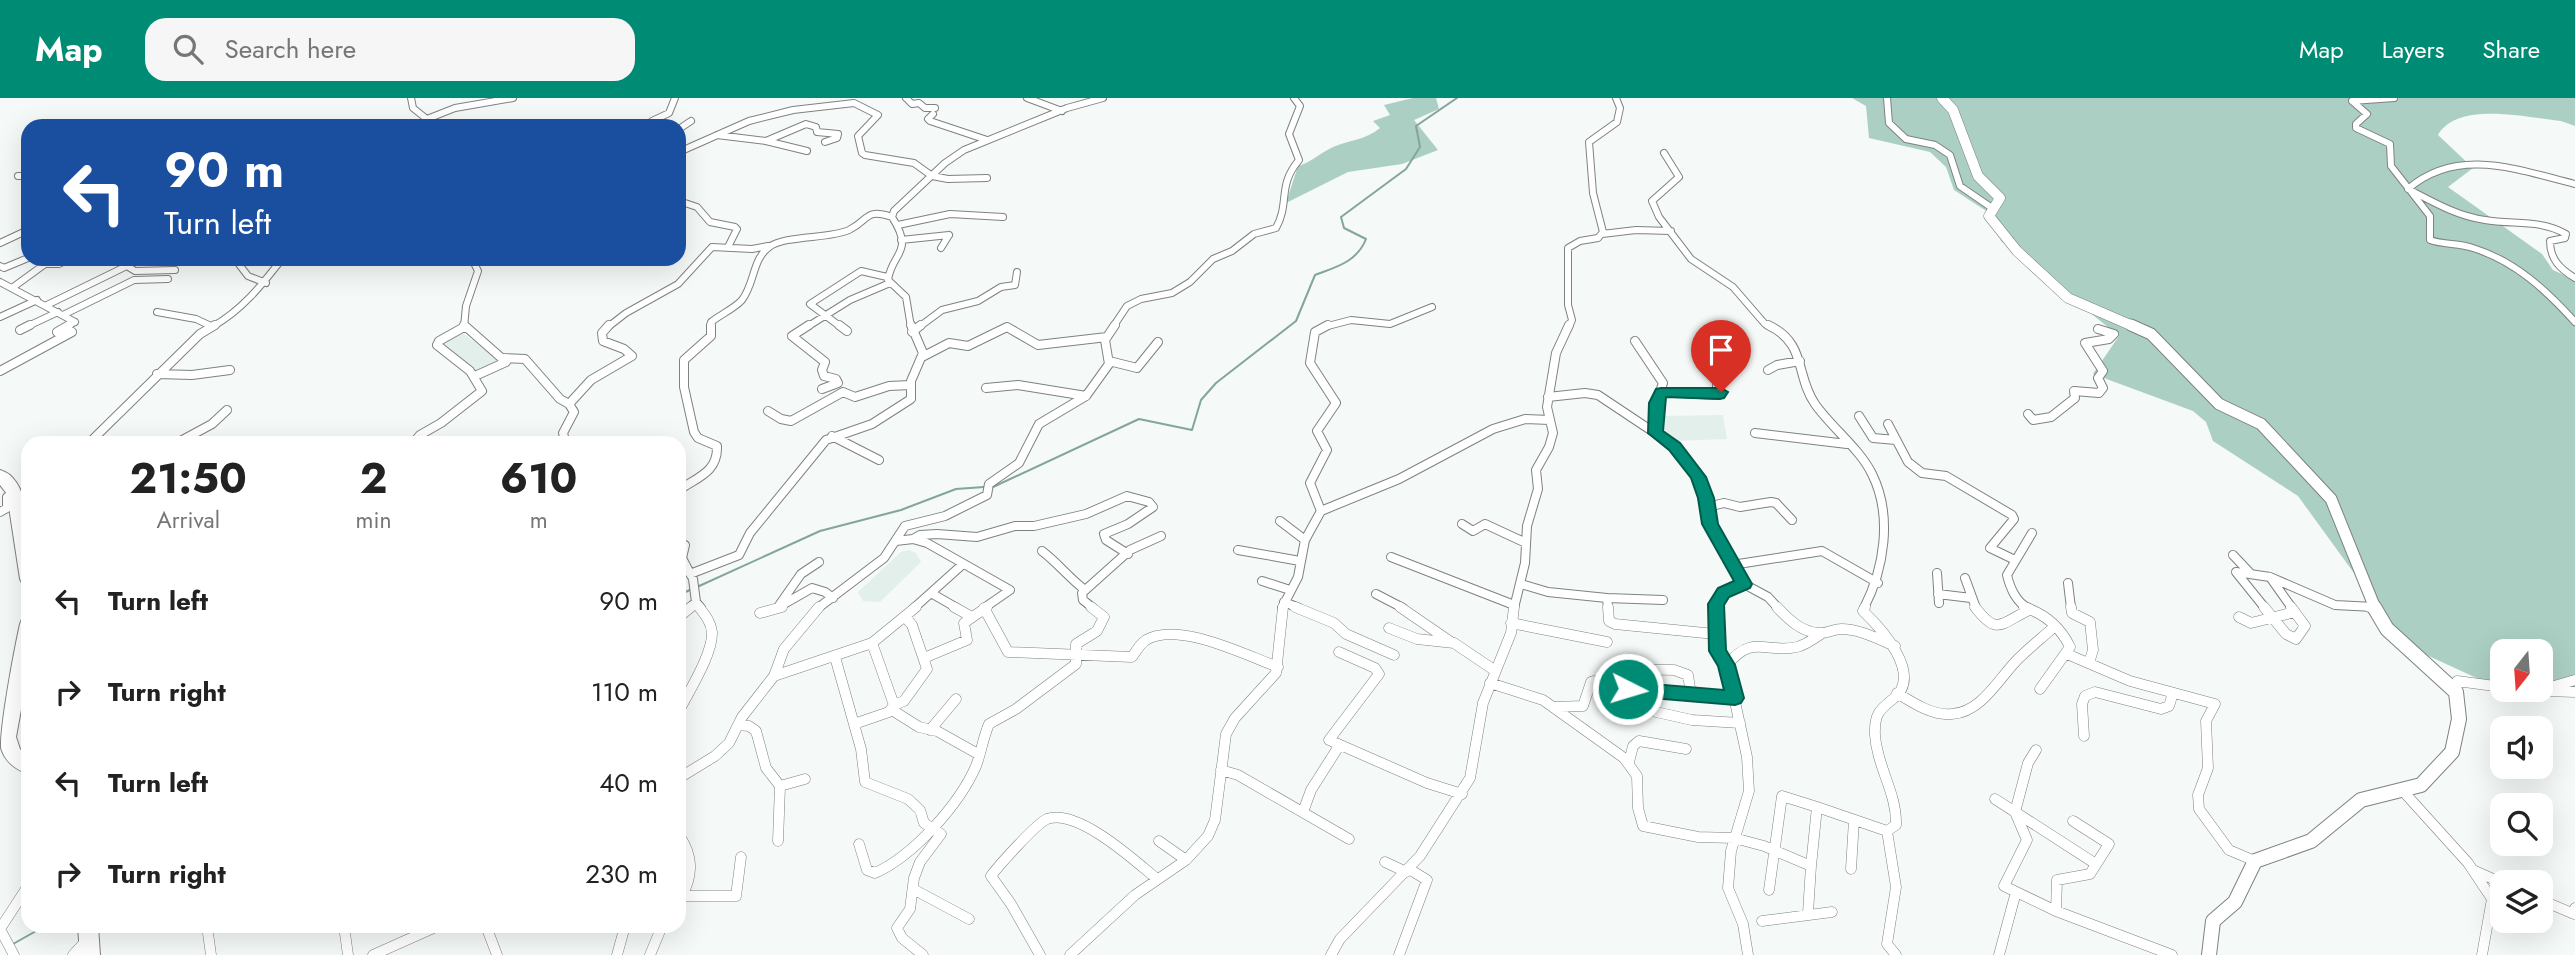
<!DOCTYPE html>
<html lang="en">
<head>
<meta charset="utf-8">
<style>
  body { margin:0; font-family:Jost,sans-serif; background:#f6f6f6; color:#222; height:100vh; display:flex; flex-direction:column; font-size:26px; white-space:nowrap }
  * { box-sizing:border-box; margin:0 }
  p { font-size:23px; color:#767676 }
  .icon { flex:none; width:38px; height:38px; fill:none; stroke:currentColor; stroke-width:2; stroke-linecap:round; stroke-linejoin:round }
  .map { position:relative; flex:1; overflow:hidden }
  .drawer { position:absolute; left:21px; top:338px; width:665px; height:497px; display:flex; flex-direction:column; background:#fff; border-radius:21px; box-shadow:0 7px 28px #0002 }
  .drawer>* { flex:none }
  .hud { position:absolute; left:21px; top:21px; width:665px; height:147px; border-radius:21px; box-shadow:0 7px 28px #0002; background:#1a4fa0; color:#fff; overflow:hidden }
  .needle { width:46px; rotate:197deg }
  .controls { position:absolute; left:2490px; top:541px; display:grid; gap:14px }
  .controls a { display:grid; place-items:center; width:63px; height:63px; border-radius:14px; background:#fff; box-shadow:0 7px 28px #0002; font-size:35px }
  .pin { position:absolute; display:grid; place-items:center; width:60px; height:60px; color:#fff; margin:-72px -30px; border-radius:50% 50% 50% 0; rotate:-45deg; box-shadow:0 0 7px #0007 }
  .pin .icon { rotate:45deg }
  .me { position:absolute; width:77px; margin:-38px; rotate:95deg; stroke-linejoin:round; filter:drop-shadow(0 0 5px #0008) }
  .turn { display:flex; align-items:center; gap:24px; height:147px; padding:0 28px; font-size:32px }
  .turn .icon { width:91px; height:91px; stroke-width:2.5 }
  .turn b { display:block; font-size:49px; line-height:60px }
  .eta { display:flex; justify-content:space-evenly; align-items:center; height:119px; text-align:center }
  .eta b { font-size:42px; font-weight:700; line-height:49px }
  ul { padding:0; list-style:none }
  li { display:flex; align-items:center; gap:21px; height:91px; padding:0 28px }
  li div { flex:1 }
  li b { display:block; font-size:26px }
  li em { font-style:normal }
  header { display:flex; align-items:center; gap:42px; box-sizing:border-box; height:98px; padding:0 35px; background:#008c74; color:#fff }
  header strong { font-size:33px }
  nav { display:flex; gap:38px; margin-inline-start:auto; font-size:24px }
  .search { width:490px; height:63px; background:#f6f6f6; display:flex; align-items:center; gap:18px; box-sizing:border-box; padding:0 24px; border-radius:21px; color:#767676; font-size:26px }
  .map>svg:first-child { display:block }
  .built { fill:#e3efeb }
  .forest { fill:#accfc4 }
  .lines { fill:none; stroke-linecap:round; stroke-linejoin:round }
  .stream { stroke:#83a59b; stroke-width:2 }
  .street-far2-casing { stroke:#7e8280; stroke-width:8 }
  .street-far1-casing { stroke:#7e8280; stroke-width:10 }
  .street-casing { stroke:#7e8280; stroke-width:11 }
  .secondary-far2-casing { stroke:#7e8280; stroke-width:11 }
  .secondary-far1-casing { stroke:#7e8280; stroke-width:13 }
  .secondary-casing { stroke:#7e8280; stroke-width:16 }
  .highway-casing { stroke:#7e8280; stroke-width:2 }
  .street-far2 { stroke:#fff; stroke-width:6 }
  .street-far1 { stroke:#fff; stroke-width:8 }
  .street { stroke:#fff; stroke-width:10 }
  .secondary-far2 { stroke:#fff; stroke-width:10 }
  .secondary-far1 { stroke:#fff; stroke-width:11 }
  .secondary { stroke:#fff; stroke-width:14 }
  .highway { fill:#fff; fill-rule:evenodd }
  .route { fill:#008c74; stroke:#005b4b; stroke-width:2 }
</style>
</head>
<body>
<header>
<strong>Map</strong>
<div class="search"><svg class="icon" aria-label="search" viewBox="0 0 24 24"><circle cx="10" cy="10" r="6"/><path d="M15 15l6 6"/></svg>Search here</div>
<nav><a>Map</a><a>Layers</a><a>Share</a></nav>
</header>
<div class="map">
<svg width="2575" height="857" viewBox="0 0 2575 857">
  <rect width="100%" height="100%" fill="#f5f9f7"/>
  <path class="built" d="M457,235l7,1 35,26 -1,4 -21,7 -35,-27z
    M1723,317l4,24 -54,2 -19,-12 -1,-7 12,-6z
    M909,452l7,3 5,9 -41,40 -17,-1 -5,-9 43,-40z"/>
  <path class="forest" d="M1413,0h23l3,11 -25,11 24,30 -36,14 -54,8 -62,31 12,-37c14,-4 22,-13 35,-19 16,-7 33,-7 47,-19l-7,-7 17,-6 -6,-10z
    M1852,0h723v28l-14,-5c-33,-3 -103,-21 -123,14l35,33 -25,19 94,67 11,16 22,10v409l-34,-3v-35h-39v32l-19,-2 -76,-35 -109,-150 -85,-55 -7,-19 -13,-11 -100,-37 26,-38 -118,-95 -7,-25 -40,-26 -8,-23 -16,-15 -61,-14 -3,-32z"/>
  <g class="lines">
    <path class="stream" d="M993,389l146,-68 53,11 9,-30 15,-17 80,-62 19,-46c21,-8 42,-13 51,-36l-22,-11 -3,-11 65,-48 14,-22 -4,-21 41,-28
      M697,489l123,-56 81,-21 55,-21 28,-2
      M679,497l13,-6
      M13,846l32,-18"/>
    <defs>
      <path id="street-far2" d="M411,0l2,10 15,12 -10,6
        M906,0l6,6 7,-1 6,5h10
        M1027,0l35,13
        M1887,0l2,25 17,16 29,6 15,10 10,31 32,22
        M2394,0l-42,3 15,13 -11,10v4l34,16 1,22 39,50v24c14,5 29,3 43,8 42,13 73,42 102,74
        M933,16l-5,5 2,2 57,19
        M427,21l28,-11 58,-10
        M648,28l4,-5 17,-8 6,-15
        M679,31l12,-8
        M717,37l49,6 41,10
        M766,43l40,-17 10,3 1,5 21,2 -1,4 -12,4
        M679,54l70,-31 44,-11 61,-7 24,12 -20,21 4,17 3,2 49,8 18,13 16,3 39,-1
        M1664,55l15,24 -27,24 7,16 32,42 42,28 32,37 7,3
        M18,78h10
        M2575,86c-57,-14 -117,-38 -167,5 25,13 49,27 77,31 28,5 55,-1 81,14l-1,4 -15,3c0,18 10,28 25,37
        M679,103l18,6 13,15 25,5 2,2 -8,16
        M898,127l52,-11 53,3
        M1602,136l34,-4 35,1
        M901,142l48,-5
        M0,145l28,-13
        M941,150l8,-13
        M235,161l13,17 18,7
        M0,168l4,2 24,-10
        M127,168l8,5 40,-1
        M0,184l75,40
        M12,190l33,-24h14l10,-5
        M47,207l94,-46
        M157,214l39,7 15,7
        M63,217l71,-35 34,-1
        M0,219l37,-17
        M26,229l32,-15
        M66,229l9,-5
        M212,229c30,-17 49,-41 70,-68
        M464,229l2,-21 12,-35 -6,-12
        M608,229l18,-14 52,-29 34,-37 40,2 16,-3
        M711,229v-5c9,-7 24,-14 31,-22 13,-17 10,-40 27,-53 16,-12 61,-8 80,-17 21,-10 15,-22 43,-13
        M807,229l43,-27 40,-17
        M841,229l-31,-23 51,-33 26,6
        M911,229l-5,-30 -18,-17c4,-28 27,-27 4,-63l2,-6 51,-48 19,-13 103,-42 36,-10
        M919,229l23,-17 36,-9 23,-14 14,-2 2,-13
        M1113,229l14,-21 14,-7 31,-6 18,-11 23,-23 19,-8 22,-17 22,-6c14,-25 1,-42 23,-68l-10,-26 11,-28 -6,-8
        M1324,229l27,-7 39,4 42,-17
        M1569,229l3,-7 -4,-15v-57l12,-7 18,-3 5,-6 -10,-39 -4,-51 28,-20 3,-14 -4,-10"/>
      <path id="street-far1" d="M464,227l42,37 -31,14
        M809,227l-17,11 33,26 -3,8 2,6 12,3 2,4 -16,6
        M839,227l8,6
        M1768,227c39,18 27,50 47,79 16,23 45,45 57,70 21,42 12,95 -8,134
        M20,232l10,-5
        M57,234l12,-7
        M912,234l9,-7
        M1635,243l28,42 -7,20 -1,30 19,13 24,31 8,21 4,26 34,60 -21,8 -7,16
        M924,258l25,-13 19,3 39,-19 31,18 69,-8
        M503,260l22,1 35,40 9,5
        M1109,263l28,7 21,-26
        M1768,272l9,-5 23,-4
        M0,273l72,-39
        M157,276l35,1 38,-5
        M986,290l32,-3 68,11
        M1661,294l58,3 -2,-9
        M1548,299l37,-4 13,2 57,38
        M768,313l13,8 10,2 52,-29 12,5 34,-11 22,-1
        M2028,316l5,6 18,-3 24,-19 -1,-7 25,2 4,-5 -5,-10 5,-7 -18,-28 24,-4 5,-5 -16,-5
        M1859,318l14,22 23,2
        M1888,326l20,38 14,11 24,3 66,39 2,4 -24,29 25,12
        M1755,335l92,11
        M832,338l47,24
        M89,345l111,-109 15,-9
        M177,345l35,-19 15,-14
        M413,345l7,-8 21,-12 41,-32 -12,-20 -33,-26 2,-4 25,-14
        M572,345l-7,-2 -2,-8 11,-21 -5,-8 22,-24 41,-24 -8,-7 -21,-8 -1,-8 7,-8
        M679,392c19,-13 39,-18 38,-44l-19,-8 -4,-6 -10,-45v-27l27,-24v-11
        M16,401l12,-7
        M1707,409l17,-4 16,4 31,-5 5,1 16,17
        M1321,413l-11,-28 17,-33 -10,-19 19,-28 -26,-40 5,-31 13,-7
        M0,414l7,-4v-11l8,-4
        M1280,423l25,19
        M1462,426l11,7 12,-7 41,19
        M913,441l7,-4 17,-1 40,3 38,-11h19l52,-12 41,-18 22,6 4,5 -25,17 -24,10 2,6 22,14
        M896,443l17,-2 14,4 83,47 -26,18
        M679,444l6,3 -3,13 11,21 3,23 5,6
        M1238,452l62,11
        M1042,453c17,13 26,26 43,39
        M2233,457l18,19
        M1391,459l123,48
        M1732,467l90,-14 56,32
        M1937,475l2,30
        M690,476l49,-19 11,-22 76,-93 46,-16 39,-25v-18l12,-28 -12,-28
        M2270,479l65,28 39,2
        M2270,479l22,31
        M1965,480l11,30
        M1262,483l28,9
        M2068,485l3,25
        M1521,486l27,8 59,6 1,10
        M1744,486l24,13 10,11
        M931,495l26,15
        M1376,496l27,14
        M1938,496l33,4
        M1607,500l56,2
        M1284,504l15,6
        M780,506l21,-30 18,-12
        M689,510l7,-6
        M777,510l35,-20 13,4 8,6
        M818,510l66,-50 21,-32 40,-10 42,-21 2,-11 30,-21 20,-39 47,-28 23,-32 -4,-24 10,-15
        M914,510l49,-44
        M1093,510l-10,-8 -1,-7 48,-43 31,-14
        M1282,510l16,-31 7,-37 16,-29 78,-32 94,-50 32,-10 25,1
        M1514,510l11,-45 2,-37 11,-37 -2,-19 13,-23 4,-14 -6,-26 9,-54 13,-28
        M2029,510c-12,-4 -19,-20 -22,-33l25,-42
        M2265,510l-29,-36 34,5"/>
      <path id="street" d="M954,509l18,10
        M1295,509l39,16 12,11 48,21
        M1400,509l51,35
        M1608,509l1,14 6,3 100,10
        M1716,509l-1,27 3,17 9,14 20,92 2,34 -18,60 -3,37 15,36 5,31
        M1777,509c11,12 24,25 42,26 7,1 15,-4 22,-4 19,0 37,10 54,17
        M1865,509l-2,4c18,17 61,64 30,88 -14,11 -19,16 -18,36 2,32 22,58 21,90l-9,6 9,56 -9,57 9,11
        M1975,509c22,29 25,17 54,3
        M2024,509c21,7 36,19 46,40l-30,42
        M2071,509l1,6 18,9 3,28 -4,13
        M2264,509l22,27 10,5 9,-13 -14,-19
        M2369,509h5
        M984,510l24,44 124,5c4,-6 8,-13 14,-17 33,-19 99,15 132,27
        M760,515l22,-6
        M679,519l12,-10
        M2239,519l12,6 44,-11
        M1511,525l96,19
        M1389,530l28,11 37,4 40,27
        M1339,554l36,16 4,6 -50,66 98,43 35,11
        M2067,556l63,27 85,23 -9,17 2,47 -10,27 1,14 30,41 26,11
        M835,559l26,92 4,33 43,17 12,11 4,13 17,11 -21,28 -6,16 -4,31 -13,19 5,10 21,17
        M924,560l43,-18 -3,-17 23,-16
        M1727,567c26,-32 38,-11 70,-18 9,-2 16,-8 24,-13
        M774,578l98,-33 44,-36
        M1490,585l53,17 81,58 13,18 1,32 5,18 55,11 36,1 30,8 47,20 6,-59 70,24
        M1628,591l1,-20 45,1 14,5 3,19
        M2544,591l31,-9
        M2520,592l55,2
        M2456,594l1,-11 45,6
        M1897,595c16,10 36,23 55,21 30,-2 47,-36 66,-55 12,-12 25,-22 37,-33
        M894,607l10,-4 23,-32 -15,-44 -7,-8
        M1553,609l30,-1 8,-24 3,-1 34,8 107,9
        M892,612l27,17 18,4 41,23
        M679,613c10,-20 34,-57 33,-79 -1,-10 -7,-17 -13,-25
        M1656,614l36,8 48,3
        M854,626l35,-12 5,-7 -22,-62
        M738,627l11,1 7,5 10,37 14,18 -2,55
        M930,632l26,-31
        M2084,638l-2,-32 3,-8 10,-4 66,17 8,-3 4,-13
        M2036,652l-8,13 -13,49 12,28 -23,46 52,25 116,44
        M1629,664l4,-16 6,-5 47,8
        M1221,672l17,5 111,64
        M679,680l36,-22 14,-13 13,-26 32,-41 10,-27 35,-42
        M780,688l25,-7
        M2402,692l66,73 24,36 -10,56
        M1995,701l101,65
        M1303,714l8,-22 28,-44
        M679,737c15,22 14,40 2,63
        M1159,743l27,19
        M859,746l8,26 8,3c38,-17 84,-68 101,-107 5,-13 7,-28 13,-42l27,-15 60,-45v-20l21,-13 7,-14 -13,-10
        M1385,764l21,10
        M1851,771l3,-49
        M2473,772l29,13
        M913,791l56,30
        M1769,792l13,-94 35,11
        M682,798h54l5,-39
        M2541,802l33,14 1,-6
        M2056,813l1,-31 33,-6 19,-30 -36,-23
        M1808,815l3,-47
        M1762,823l70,-9
        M207,828l4,29
        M344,828l4,29
        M486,828l11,29
        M0,831l28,-43
        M0,831l14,26
        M73,857l13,-14
        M373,857l65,-29
        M617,857l8,-29
        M650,857l12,-29
        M1040,857l-29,-51 -20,-28c8,-11 46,-53 56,-57 31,-11 88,42 110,60
        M1070,857l65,-60 51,-35 22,-24 7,-16 11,-86 9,-16 41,-45 7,-66
        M1331,857l9,-16 80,-83 50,-78 13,-75 28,-70 3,-26
        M1399,857l28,-75 -18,-11
        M1999,857l17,-63"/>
      <path id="secondary-far2" d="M1942,0l11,12 25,66 22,22 -11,18 28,35 51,47 67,29"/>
      <path id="secondary-far1" d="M2131,227l20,9 68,70 42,20 70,75 44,109"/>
      <path id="secondary" d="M2209,857l4,-34 22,-19 20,-41 56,-20 50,-41 60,-15 31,-33 7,-33 -3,-27 -69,-63 -13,-22"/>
      <path id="highway" d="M0,372c36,10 28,86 28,115l-6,-2 -2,-4 -13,-85 -7,-9z
        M28,520v53l-12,66 4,12 8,8v17c-13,-5 -23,-12 -27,-26 -1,-22 13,-97 19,-124l2,-5z
        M78,828h20l2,29h-20z"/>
    </defs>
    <use href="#street-far2" class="street-far2-casing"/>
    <use href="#street-far1" class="street-far1-casing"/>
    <use href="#street" class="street-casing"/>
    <use href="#secondary-far2" class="secondary-far2-casing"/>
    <use href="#secondary-far1" class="secondary-far1-casing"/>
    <use href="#secondary" class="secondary-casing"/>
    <use href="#highway" class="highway-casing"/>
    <use href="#street-far2" class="street-far2"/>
    <use href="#street-far1" class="street-far1"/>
    <use href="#street" class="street"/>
    <use href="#secondary-far2" class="secondary-far2"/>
    <use href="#secondary-far1" class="secondary-far1"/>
    <use href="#secondary" class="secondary"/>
    <use href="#highway" class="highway"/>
  </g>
  <path class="route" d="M1661,290h60l7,4 -4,6 -5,1 -53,-2 -3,34 17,12 26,34 8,21 4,26 34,60 -2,4 -21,9 -5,8 2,45 9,15 9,33 -3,5 -6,2 -107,-9 -7,-2 -2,-5 2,-5 7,-2 96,8 -6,-24 -9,-15 -1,-47 10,-16 16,-7 -32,-57 -4,-26 -7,-20 -22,-28 -21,-17 1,-30 7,-14z"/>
</svg>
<div class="controls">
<a><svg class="needle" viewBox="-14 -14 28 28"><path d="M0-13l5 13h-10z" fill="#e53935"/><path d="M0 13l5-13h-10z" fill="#767676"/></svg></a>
<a><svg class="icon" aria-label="sound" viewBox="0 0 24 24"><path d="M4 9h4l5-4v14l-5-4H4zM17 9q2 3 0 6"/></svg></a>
<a><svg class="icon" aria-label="search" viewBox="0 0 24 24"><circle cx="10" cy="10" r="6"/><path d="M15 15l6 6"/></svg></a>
<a><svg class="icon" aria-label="layers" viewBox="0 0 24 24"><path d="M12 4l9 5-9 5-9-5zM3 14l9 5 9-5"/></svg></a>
</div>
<div class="pin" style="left:1721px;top:294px;background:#d93025"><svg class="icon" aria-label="arrive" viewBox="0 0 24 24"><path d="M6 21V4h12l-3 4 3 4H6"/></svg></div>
<svg class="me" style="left:1628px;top:591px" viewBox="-20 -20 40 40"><circle r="17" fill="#008c74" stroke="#fff" stroke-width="3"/><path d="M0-11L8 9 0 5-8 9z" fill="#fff"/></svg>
<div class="hud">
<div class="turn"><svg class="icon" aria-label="left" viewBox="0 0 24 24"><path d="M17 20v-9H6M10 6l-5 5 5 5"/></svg><div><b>90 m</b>Turn left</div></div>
</div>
<section class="drawer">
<div class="eta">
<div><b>21:50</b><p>Arrival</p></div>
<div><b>2</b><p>min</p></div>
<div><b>610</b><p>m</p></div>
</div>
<ul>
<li><svg class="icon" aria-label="left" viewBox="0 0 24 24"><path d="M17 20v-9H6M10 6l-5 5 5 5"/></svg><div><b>Turn left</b></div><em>90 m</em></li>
<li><svg class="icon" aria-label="right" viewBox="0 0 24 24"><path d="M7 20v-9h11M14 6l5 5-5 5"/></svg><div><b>Turn right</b></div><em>110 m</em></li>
<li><svg class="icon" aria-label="left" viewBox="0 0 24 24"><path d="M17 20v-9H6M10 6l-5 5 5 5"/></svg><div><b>Turn left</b></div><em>40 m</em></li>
<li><svg class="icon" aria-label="right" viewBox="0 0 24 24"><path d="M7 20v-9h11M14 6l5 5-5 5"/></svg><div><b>Turn right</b></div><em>230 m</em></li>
</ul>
</section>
</div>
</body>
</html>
